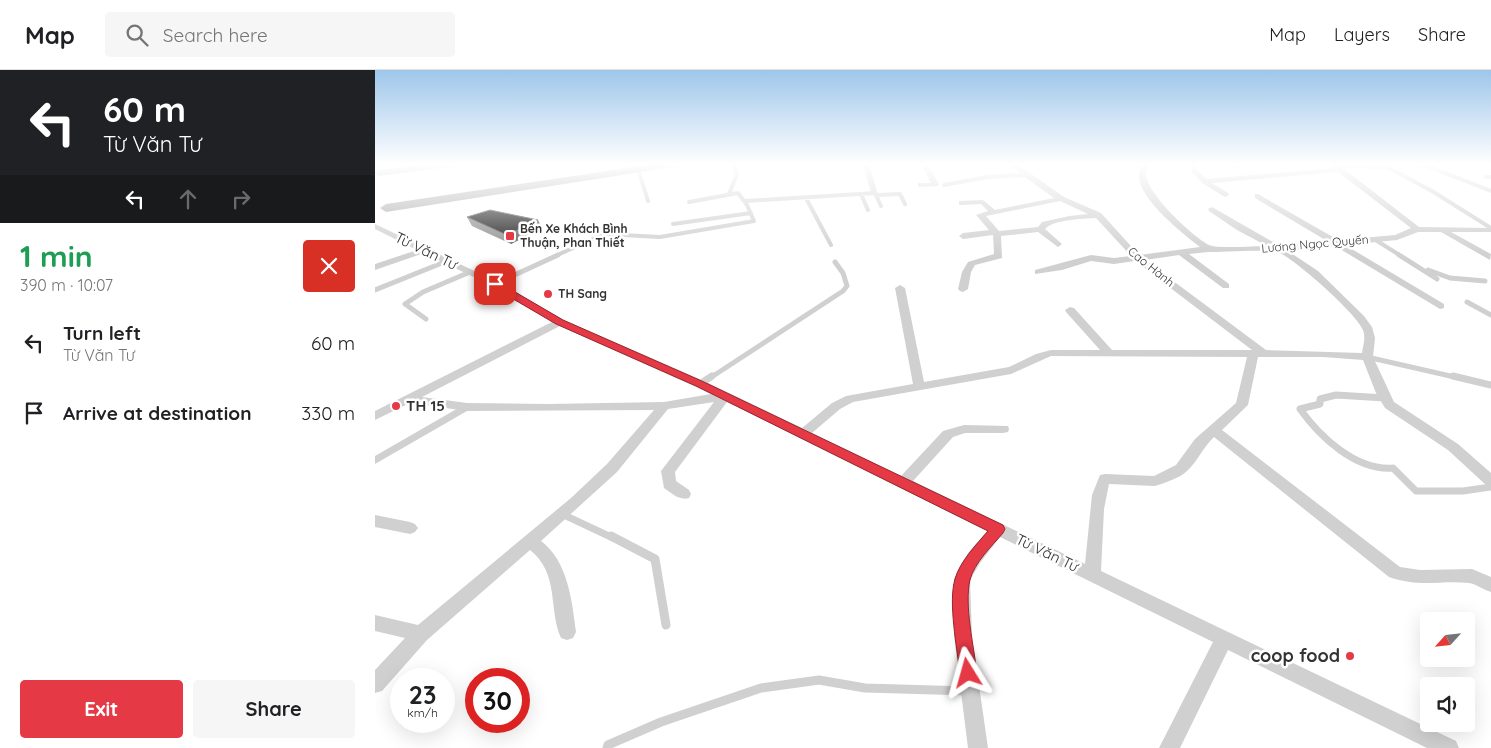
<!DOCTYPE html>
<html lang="en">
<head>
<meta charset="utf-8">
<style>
  body { margin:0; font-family:Quicksand,sans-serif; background:#f6f6f6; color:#202124; height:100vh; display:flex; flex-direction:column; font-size:19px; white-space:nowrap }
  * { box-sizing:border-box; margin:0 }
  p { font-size:16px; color:#757577 }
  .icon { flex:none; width:28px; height:28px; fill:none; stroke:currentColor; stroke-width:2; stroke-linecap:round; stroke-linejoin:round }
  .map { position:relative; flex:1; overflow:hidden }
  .side { display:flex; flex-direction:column; background:#fff; width:375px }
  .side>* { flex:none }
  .guide { background:#202124; color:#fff; overflow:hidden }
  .needle { width:32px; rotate:243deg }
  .tools { position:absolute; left:1045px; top:542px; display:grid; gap:10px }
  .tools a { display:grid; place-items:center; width:55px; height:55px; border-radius:5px; background:#fff; box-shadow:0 5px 20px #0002; font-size:25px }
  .speed { position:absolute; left:15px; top:598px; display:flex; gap:10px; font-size:25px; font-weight:700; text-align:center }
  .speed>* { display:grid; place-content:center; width:65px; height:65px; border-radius:50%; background:#fff; box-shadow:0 5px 20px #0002; line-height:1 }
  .speed small { font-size:12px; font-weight:400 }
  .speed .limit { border:8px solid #d22; background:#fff; color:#111 }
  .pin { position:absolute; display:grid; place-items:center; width:42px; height:42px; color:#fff; margin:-21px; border-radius:10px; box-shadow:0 2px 8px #0006 }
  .me { position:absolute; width:55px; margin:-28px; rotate:352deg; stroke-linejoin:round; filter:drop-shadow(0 0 4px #0008) }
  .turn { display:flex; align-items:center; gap:18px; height:105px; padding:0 20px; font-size:22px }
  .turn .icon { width:65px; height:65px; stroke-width:2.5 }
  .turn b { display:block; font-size:35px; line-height:42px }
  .lanes { display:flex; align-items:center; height:48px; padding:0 20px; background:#0003; justify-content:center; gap:25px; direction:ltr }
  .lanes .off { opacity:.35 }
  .round { display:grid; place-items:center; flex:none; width:52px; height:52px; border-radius:5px; background:#f6f6f6 }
  .summary { display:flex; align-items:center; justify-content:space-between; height:85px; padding:0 20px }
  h1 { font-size:30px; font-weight:700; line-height:38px; color:#1e9e55 }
  .cta { display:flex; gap:10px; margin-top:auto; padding:10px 20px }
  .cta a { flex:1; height:58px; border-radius:5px; background:#e63946; color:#fff; font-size:20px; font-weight:700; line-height:58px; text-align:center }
  .cta a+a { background:#f6f6f6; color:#202124 }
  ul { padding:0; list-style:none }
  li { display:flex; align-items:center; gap:15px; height:70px; padding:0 20px }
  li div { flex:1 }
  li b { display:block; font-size:19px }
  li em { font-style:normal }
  header { display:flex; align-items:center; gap:30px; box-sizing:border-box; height:70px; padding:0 25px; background:#fff; border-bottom:1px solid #e0e0e0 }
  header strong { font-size:24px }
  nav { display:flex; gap:28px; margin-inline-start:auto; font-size:18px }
  .search { width:350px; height:45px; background:#f6f6f6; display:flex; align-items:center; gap:12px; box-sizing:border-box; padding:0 18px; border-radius:5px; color:#757577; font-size:19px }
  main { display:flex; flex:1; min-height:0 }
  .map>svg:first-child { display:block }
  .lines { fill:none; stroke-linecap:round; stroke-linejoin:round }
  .lane-far3 { stroke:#d0d0d0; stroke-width:4 }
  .lane-far2 { stroke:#d0d0d0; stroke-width:5 }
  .lane-far1 { stroke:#d0d0d0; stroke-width:7 }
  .lane { stroke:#d0d0d0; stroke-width:9 }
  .street { fill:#d0d0d0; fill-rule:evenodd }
  .secondary { fill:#bdbdbd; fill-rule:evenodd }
  .primary { fill:#ababab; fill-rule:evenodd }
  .wall { fill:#8c8c8c }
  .shaded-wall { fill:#5f5f5f }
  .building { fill:#1a1a1a; stroke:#5f5f5f }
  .route { fill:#e63946; stroke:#96252e }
  .poi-dot { fill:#e63946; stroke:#fff; stroke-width:2 }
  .labels { text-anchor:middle; stroke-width:5; stroke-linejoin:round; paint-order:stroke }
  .far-poi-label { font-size:12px; font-weight:bold; fill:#333; stroke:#fff; text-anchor:start }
  .far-street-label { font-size:12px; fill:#333; stroke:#fff }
  .street-label { font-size:15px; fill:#333; stroke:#fff }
  .poi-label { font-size:15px; font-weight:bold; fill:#333; stroke:#fff; text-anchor:start }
  .near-poi-label { font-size:18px; font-weight:bold; fill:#333; stroke:#fff; text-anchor:end }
</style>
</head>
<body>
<header>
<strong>Map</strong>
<div class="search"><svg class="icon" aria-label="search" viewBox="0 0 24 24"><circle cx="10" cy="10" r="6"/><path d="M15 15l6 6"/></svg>Search here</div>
<nav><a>Map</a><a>Layers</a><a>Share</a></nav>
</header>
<main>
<section class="side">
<div class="guide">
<div class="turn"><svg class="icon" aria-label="left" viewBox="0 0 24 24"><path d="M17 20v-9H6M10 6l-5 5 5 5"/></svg><div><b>60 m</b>Từ Văn Tư</div></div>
<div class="lanes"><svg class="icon" aria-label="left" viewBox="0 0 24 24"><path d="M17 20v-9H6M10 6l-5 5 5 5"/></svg><svg class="icon off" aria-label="ahead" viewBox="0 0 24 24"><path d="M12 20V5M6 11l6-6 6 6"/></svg><svg class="icon off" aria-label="right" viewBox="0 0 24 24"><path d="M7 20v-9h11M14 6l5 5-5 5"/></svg></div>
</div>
<div class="summary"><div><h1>1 min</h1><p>390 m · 10:07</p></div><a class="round" style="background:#d93025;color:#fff"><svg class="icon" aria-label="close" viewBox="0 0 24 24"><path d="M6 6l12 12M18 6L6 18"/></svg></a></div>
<ul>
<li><svg class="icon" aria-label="left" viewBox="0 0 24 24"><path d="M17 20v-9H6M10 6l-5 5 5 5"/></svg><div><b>Turn left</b><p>Từ Văn Tư</p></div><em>60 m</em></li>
<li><svg class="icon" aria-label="arrive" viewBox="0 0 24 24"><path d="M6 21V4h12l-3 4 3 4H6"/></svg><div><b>Arrive at destination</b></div><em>330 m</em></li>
</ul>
<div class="cta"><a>Exit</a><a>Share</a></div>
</section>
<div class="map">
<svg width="1116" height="678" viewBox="0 0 1116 678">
  <rect width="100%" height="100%" fill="#fff"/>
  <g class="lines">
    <path class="lane-far3" d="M1047,94l69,27
      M960,96l52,1 45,24 59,37
      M263,99l10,32
      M1111,107h5
      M569,115l43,-8 38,-2
      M354,124l8,-20 -4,-10
      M486,124l7,16
      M501,125l24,-1 5,10
      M431,128l25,47
      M369,131l131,-8 6,13
      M298,154l78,-11
      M999,169l27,17
      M180,186l49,-22 56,3 94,-16 -7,-16 -9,-12 -49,9"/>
    <path class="lane-far2" d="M1024,185l38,24
      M1053,200l22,8 35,3
      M120,214l63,-29
      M0,220l72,-29
      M1092,232l24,13
      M51,249l-21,-15 18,-12 47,-20
      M992,287l92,21
      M335,308l133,-87 4,-5 -4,-13 -8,-11"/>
    <path class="lane-far1" d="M1078,306l38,9
      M325,314l12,-8
      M1010,328l-49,-3 -16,4v5l-20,5c20,28 56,62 93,59l23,23h47l28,-4
      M0,390l92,-53
      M187,444l51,24"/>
    <path class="lane" d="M236,466l44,23 11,66
      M232,678l1,-3 53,-23 100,-34 58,-8 46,8 104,3"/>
    <path class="street" d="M488,94h6l9,31 -7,-2z
      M546,94h6l12,20 -1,2 -20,1v-4h13z
      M635,94h7l47,33 37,16 38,42 61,-8c-17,-13 -63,-49 -61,-73 0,-3 3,-7 5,-10h6c-1,3 -4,7 -4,10 0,19 47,63 63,71 7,4 47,1 58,1l-30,-16 -28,-19 -1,-2 4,-2 68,39 47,-5 -72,-43v-4h3l80,46 57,-5 16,-7 -73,-56 -126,11 16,10 1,2 -4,2 -23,-14 -11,-12 1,-7h6l-1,6 10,9 127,-11v-2l10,3 75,58 72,1v4h-40l40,22 -1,6 -49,-28h-23l-21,8 -52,5 99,59v4l-4,1 -105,-63 -47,5 30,20 46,45 8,11 3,11 -2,19 21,45 64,42 33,29v13l-5,-1 -38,-35 -63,-42 -9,-15 -13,-33 -40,-3h-65l-10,48 -26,25 178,137 20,3 52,-1 19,8v15c-7,-2 -15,-8 -22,-9 -30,-3 -48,5 -80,-6l-175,-140c-11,10 -16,24 -27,34 -7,7 -23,12 -32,15l-46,-2 -5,25 -3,62 355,170 3,7h-32l-199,-98 -48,98h-21l54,-106 -213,-105 -20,26 -10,17 2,56 16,112h-20l-14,-112v-57l14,-26 19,-22 -260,-129 -52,70 1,9 13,9 2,4 -2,4c-10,3 -17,-5 -25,-10l-3,-17 53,-69 -46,7 -51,63 -76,69c27,20 31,60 35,91l-3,6 -6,2 -6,-2c-13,-29 -1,-64 -31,-88l-103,90 -45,51 -7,2v-23l30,-32 -30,-7v-16l43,10 153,-127 36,-34 47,-54 -187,1 -57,-8 -35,17v-9l177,-89 -60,-36 -68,-33 -49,17v-6l42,-14 -42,-21v-5l123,58 66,38 140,61 98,47 30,-25 14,-7 67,-12 -18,-96 5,-3 5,3 19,94 85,-15 27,-13 15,-4h49l-34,-38 -1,-2 5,-3 4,1 38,42h140l-117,-89 -21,3 -23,-3 -29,9 -27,4v-4l56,-15 23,3 17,-2 -35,-38c-13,1 -42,1 -51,11l17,15 -4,3 -20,-15 -37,4 1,22 -27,7 -4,7 -3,17 -5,3 -3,-1 -2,-2 4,-17 6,-10 26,-8 -1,-19 -30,4 -4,-3 4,-3 26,-3 -13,-15 12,-4 -7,-7 -19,1h-3v-4l24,-1 12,10 59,-12 -32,-23zM685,131l28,13 -19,2 -27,6 -4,5 -39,4 -13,-15zM833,182c14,0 60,-3 70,0 17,7 79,62 85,78 3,8 0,16 -1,23l-96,-3 -121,-90 34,-5 44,33h6v-4l-40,-30zM185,256l136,61 15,7 -47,8 -116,2 -81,-1 -45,-6zM676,286l196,1 -11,46 -41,36 -19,26 -22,11 -49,-2 -5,1 -8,20 -7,69 -172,-83 40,-44 12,-4h38l5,-1 1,-3 -1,-3 -44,-1 -21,6 -42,45 -89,-43 28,-24 13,-7 158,-28z
      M855,94h7l3,3 -5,1z
      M0,445l35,7 5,2 3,4 -3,4 -5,2 -35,-7z"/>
    <path class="secondary" d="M54,94h23l-5,3 -68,9 -4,-2 1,-3 3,-1z"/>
    <path class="primary" d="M279,94h24l-5,3 -287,45 -6,-4 6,-4z"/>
  </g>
  <path class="wall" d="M92,147l75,11 -31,16 -39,-18z"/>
  <path class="shaded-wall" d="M163,150l4,8 -31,16 -4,-9z"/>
  <path class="building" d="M115,140l48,10 -31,15 -40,-18z"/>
  <linearGradient id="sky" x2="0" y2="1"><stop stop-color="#9ec6ea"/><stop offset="0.5" stop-color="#fff"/><stop offset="1" stop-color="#fff" stop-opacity="0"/></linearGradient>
  <rect width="1116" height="188" fill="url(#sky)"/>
  <path class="route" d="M116,212h7l65,38 141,62 299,143 2,4 -2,4c-11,13 -29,30 -33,47 -6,24 4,68 7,93l-3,6 -6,2 -6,-2 -2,-6c-3,-25 -12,-71 -5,-94 5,-18 22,-35 33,-48l-292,-145 -140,-62 -65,-38z"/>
  <g class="poi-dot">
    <rect x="130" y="161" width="10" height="10" rx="2.5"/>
    <circle cx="173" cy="224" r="5"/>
    <circle cx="21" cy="336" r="5"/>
    <circle cx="975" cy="586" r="5"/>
  </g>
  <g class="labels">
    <g class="far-poi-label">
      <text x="145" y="163">Bến Xe Khách Bình<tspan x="145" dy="14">Thuận, Phan Thiết</tspan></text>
      <text x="183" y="228">TH Sang</text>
    </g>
    <g class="far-street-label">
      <text transform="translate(940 174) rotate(-5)" y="4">Lương Ngọc Quyến</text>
      <text transform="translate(776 197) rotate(39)" y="4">Cao Hành</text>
    </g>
    <g class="street-label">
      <text transform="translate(51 181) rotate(26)" y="5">Từ Văn Tư</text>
      <text transform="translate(672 483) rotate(26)" y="5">Từ Văn Tư</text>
    </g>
    <g class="poi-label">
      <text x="31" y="341">TH 15</text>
    </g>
    <g class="near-poi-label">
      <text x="965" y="592">coop food</text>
    </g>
  </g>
</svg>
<div class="tools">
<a><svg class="needle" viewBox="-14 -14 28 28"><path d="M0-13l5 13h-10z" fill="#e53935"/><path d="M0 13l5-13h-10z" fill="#757577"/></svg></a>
<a><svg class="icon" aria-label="sound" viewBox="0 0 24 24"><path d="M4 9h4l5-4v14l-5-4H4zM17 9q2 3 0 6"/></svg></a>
</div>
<div class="speed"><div>23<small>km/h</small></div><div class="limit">30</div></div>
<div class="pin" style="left:120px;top:214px;background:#d93025"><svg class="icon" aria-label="arrive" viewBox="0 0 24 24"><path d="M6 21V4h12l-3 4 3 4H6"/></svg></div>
<svg class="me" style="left:593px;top:603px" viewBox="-20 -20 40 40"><path d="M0-17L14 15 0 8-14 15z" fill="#e63946" stroke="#fff" stroke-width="4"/></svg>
</div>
</main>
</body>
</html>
